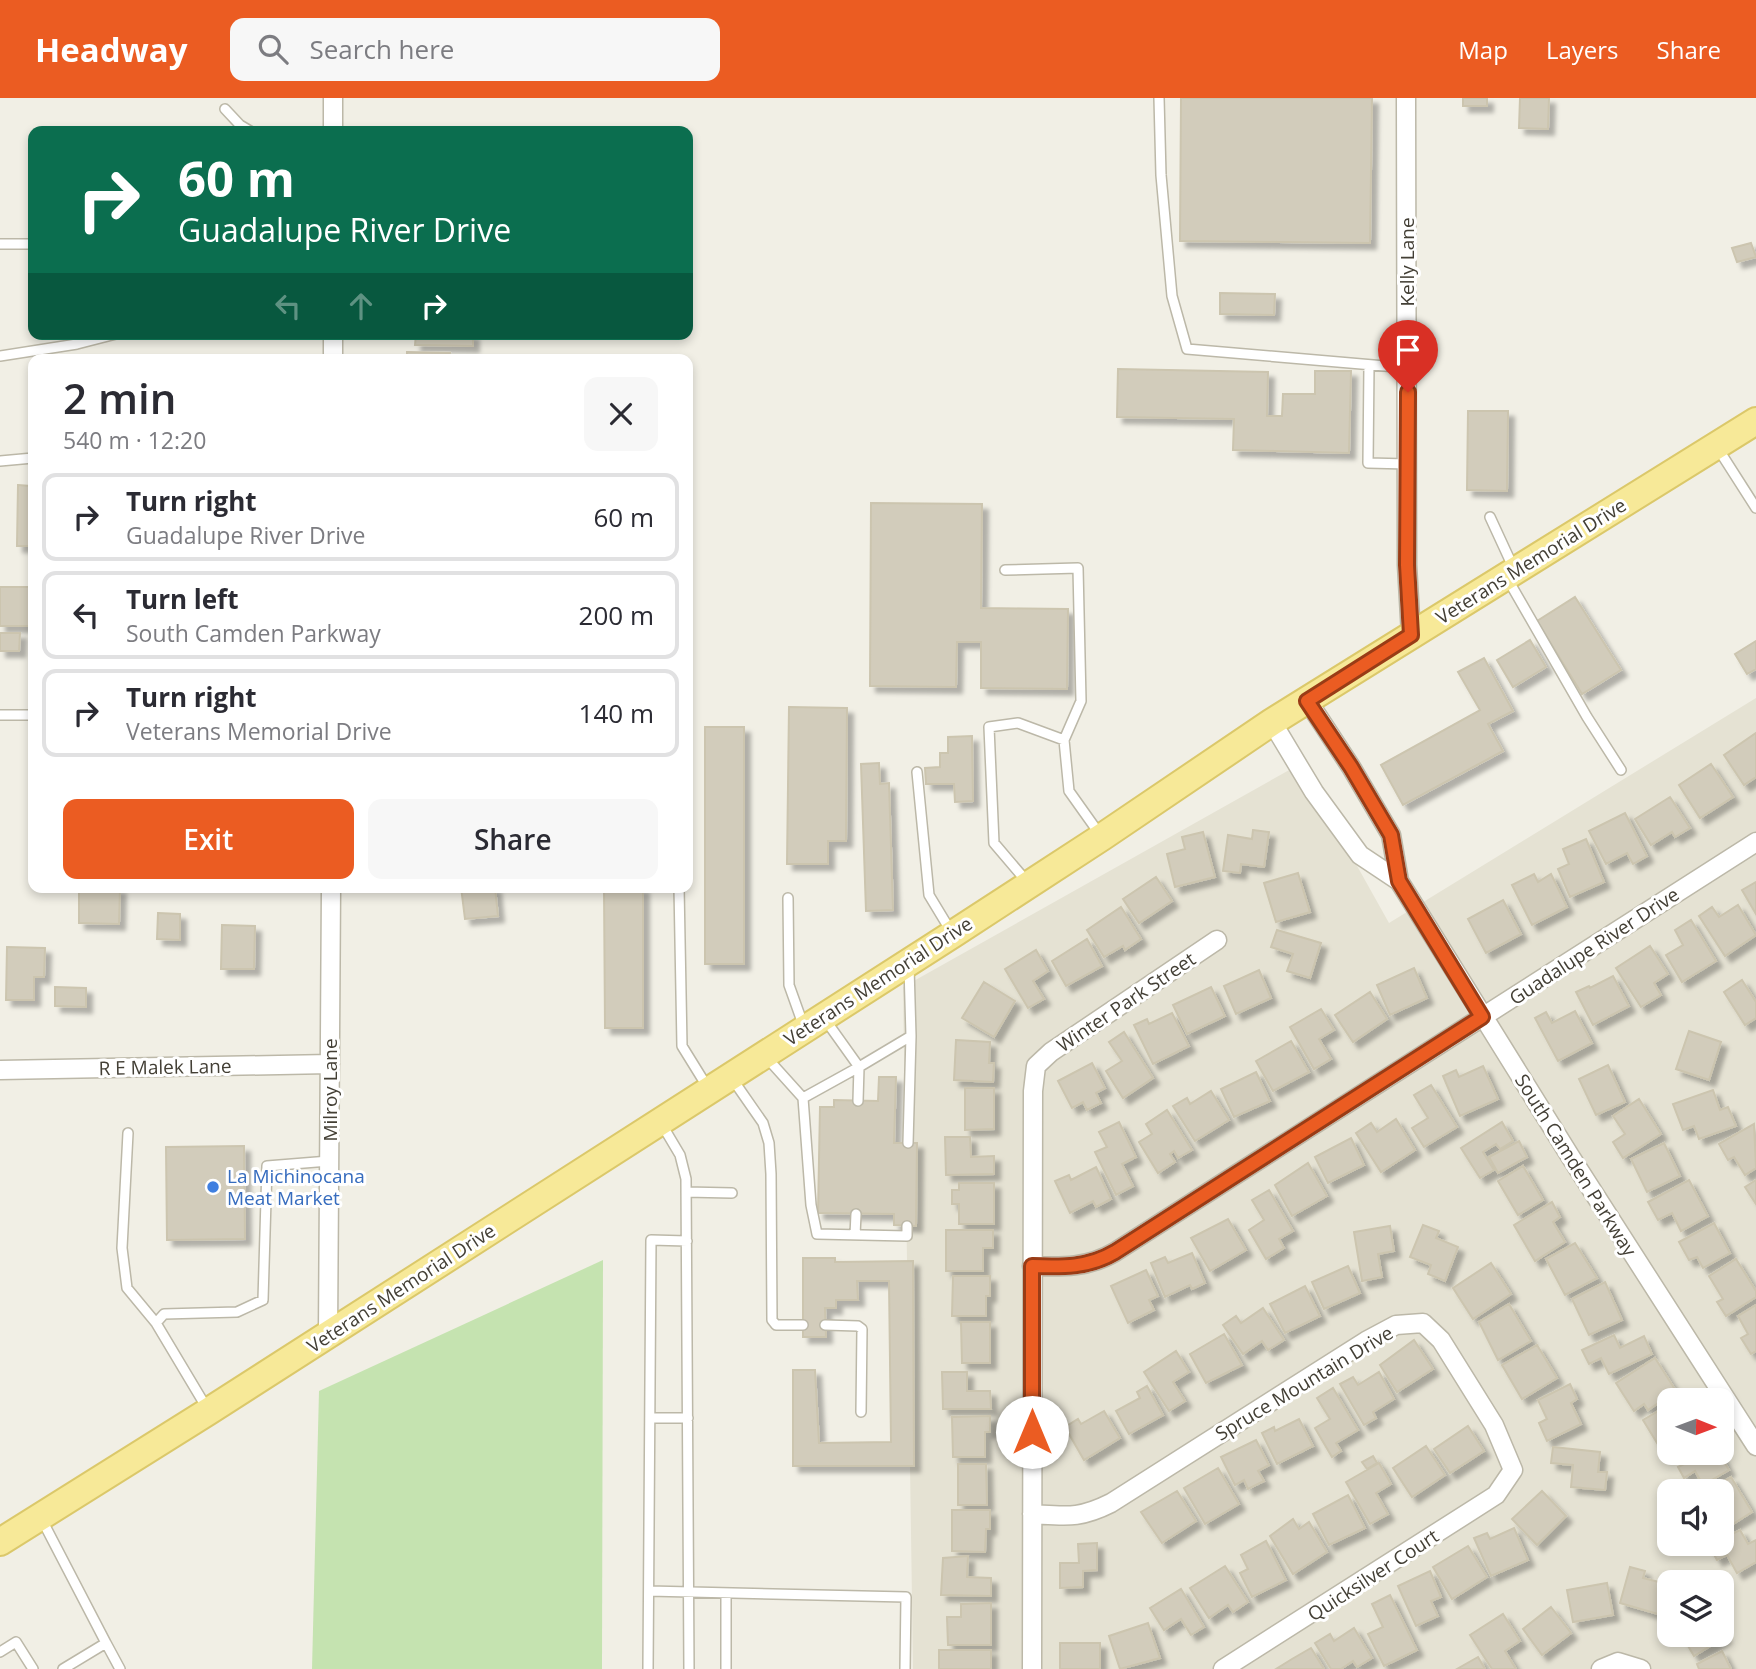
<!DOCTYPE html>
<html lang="en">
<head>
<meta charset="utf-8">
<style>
  body { margin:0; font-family:"Open Sans",sans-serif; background:#f7f7f7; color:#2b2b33; height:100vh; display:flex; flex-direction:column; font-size:26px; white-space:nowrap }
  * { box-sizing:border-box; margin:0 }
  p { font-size:23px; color:#7c7c81 }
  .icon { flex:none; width:38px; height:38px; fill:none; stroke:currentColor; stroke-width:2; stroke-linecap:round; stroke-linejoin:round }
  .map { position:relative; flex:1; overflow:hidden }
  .sheet { position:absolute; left:28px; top:256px; width:665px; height:539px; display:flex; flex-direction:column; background:#fff; border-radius:14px; box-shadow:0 4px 10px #0003 }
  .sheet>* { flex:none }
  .top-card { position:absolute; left:28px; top:28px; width:665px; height:214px; border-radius:14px; box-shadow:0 4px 10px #0003; background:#0b6e4f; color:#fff; overflow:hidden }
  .needle { width:46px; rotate:91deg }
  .controls { position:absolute; left:1657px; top:1290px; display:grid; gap:14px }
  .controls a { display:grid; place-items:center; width:77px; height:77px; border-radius:14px; background:#fff; box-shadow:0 4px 10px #0003; font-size:35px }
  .pin { position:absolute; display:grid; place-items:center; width:60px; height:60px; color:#fff; margin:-72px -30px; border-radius:50% 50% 50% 0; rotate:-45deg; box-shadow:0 0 7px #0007 }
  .pin .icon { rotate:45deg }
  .me { position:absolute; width:77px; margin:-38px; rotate:0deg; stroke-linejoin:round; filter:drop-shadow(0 0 5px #0008) }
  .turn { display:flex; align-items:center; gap:24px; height:147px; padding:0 35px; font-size:32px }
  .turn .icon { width:91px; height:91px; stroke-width:2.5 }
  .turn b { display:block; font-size:49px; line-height:60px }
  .lanes { display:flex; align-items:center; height:66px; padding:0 35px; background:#0003; justify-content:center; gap:35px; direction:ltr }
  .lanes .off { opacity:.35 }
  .round { display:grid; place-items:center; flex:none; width:74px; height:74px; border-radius:14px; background:#f7f7f7 }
  .summary { display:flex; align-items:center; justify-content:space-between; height:119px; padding:0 35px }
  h1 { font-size:42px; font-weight:600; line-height:52px }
  .button { display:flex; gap:14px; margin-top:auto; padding:14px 35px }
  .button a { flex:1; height:80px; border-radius:14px; background:#eb5c22; color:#fff; font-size:28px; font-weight:600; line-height:80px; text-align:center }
  .button a+a { background:#f7f7f7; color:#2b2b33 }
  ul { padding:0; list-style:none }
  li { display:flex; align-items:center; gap:21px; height:88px; margin:0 14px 10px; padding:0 21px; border:4px solid #e1e1e2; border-radius:14px }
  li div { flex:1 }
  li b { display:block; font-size:26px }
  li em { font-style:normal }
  header { display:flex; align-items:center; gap:42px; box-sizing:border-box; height:98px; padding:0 35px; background:#eb5c22; color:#fff }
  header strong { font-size:33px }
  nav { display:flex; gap:38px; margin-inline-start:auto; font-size:24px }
  .search { width:490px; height:63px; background:#f7f7f7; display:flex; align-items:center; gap:18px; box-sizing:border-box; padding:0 24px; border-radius:14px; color:#7c7c81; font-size:26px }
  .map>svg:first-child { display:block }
  .residential { fill:#e5e2d3; fill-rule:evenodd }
  .green { fill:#c5e3b0 }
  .building { fill:#d2ccbb; stroke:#ccc5af; stroke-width:2; filter:url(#shadow) }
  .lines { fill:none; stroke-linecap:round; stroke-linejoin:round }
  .service-casing { stroke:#bcb8a8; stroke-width:12 }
  .minor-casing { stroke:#bcb8a8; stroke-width:21 }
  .primary-casing { stroke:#dbc86a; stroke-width:30 }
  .service { stroke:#fff; stroke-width:9 }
  .minor { stroke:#fff; stroke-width:18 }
  .primary { stroke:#f7e998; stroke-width:26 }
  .route-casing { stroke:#993c16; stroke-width:18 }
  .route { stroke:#eb5c22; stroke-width:12 }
  .shop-dot { fill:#3f7fe0; stroke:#fff; stroke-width:2.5 }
  .labels { text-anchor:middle; stroke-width:6; stroke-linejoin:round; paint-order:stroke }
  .street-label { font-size:19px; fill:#433f35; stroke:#fff }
  .shop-label { font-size:19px; fill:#366cbe; stroke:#fff; text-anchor:start }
</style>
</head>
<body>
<header>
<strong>Headway</strong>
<div class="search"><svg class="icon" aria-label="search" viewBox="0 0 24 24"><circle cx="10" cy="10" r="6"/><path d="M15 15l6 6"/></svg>Search here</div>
<nav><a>Map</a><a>Layers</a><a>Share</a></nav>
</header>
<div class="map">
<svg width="1756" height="1571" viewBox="0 0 1756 1571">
  <defs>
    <filter id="shadow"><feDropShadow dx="6" dy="6" stdDeviation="2" flood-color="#0004"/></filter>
  </defs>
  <rect width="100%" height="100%" fill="#f1efe5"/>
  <path class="residential" d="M1756,600v971h-843l-10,-682 397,-223 89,159zM1670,1302h52v52h-52zM1670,1393h52v53h-52zM1670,1484h52v52h-52z"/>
  <path class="green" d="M603,1162l-1,409h-290l7,-278z"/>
  <path class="building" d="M1181,0h191l-2,145 -190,-2z
    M1463,0h24v8h-24z
    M1520,0h29l-1,31 -29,-1z
    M1751,145l5,14 -19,5 -5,-14z
    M1220,195l55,1 -1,21 -54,-1z
    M416,236h57v12l-58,-1z
    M407,254l43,1 -1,6h-42z
    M1118,271l150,3 -1,44h15l1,-22h32v-23h36l-2,82 -116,-3 1,-31 -117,-2z
    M1468,313h40l-1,80 -40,-1z
    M18,387l12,1 -1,60h-12z
    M871,405l111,1 -1,104 87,1 -1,80 -86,-1v-46h-24l-1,45 -86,-1z
    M0,489h33v39h-33z
    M1575,499l46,73 -39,24 -45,-73z
    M0,535h20l-1,18h-19z
    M1530,542l16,27 -33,20 -16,-27z
    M1756,543v28l-9,5 -12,-20z
    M1484,560l29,53 -25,13 15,27 -100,54 -22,-40 99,-55 -22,-38z
    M789,609l58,1 -1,133h-18v23h-41z
    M705,629h39v237h-39z
    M1756,635v44l-12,8 -20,-30z
    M972,638l1,65 -18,1 -1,-18h-28l-1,-16 15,-1v-14h8v-16z
    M879,665l1,21 9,-1 4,127 -27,1 -5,-147z
    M1711,666l22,33 -33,21 -21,-33z
    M1670,699l20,31 -15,9 -3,-5 -21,13 -16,-26z
    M1625,715l22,43 -14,8 -6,-11 -21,11 -17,-33z
    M1253,732l16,2 -5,35 -23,-3 -1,9 -17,-2 5,-36 24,4z
    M1203,734l12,45 -40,10 -8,-33 18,-5 -3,-12z
    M1586,741l18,43 -34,15 -12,-28 11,-5 -6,-15z
    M1298,775l12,39 -34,10 -12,-39z
    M1534,776l4,8 13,-8 16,33 -35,18 -20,-40z
    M1156,779l16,24 -33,22 -16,-24z
    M1756,784v32l-14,-24z
    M79,789l41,1 -1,36 -40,-1z
    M461,789h34l3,29 -33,3z
    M604,789h39v141h-38z
    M1503,802l18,34 -35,19 -18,-34z
    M1738,807l18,30 -31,21 -26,-40 13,-9 7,10z
    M1121,809l20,32 -16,11 -2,-4 -19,11 -17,-27z
    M158,815l22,1v26l-23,-1z
    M1691,822l25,41 -34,21 -16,-27 17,-10 -8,-15z
    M222,827l33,1 -1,43h-33z
    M1277,832l44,13 -11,35 -23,-7 6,-17 -22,-7z
    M1087,841l15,27 -36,20 -14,-25z
    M1650,848l18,28 -14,9 7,12 -20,12 -25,-39z
    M7,849l38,1 -1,29h-10v23h-28z
    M1036,852l12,21 -15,10 11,18 -16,9 -23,-39z
    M1414,870l13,30 -37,17 -13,-30z
    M1259,872l12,28 -35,16 -12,-28z
    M1613,878l16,30 -36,19 -17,-33 13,-6 1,2z
    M1742,882l14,22v16l-11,7 -21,-33z
    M984,884l31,19 -21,36 -32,-19z
    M55,889l31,1v19l-31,-1z
    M1211,889l14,29 -38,18 -14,-29z
    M1370,894l17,27 -34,23 -18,-27z
    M1321,911l13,21 -15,9 12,20 -17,10 -24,-42z
    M1575,913l17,32 -34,18 -23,-43 11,-6 6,11z
    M1172,915l17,33 -36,18 -19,-39 13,-6 2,5z
    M1689,933l32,11 -12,38 -33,-11z
    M1124,934l29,46 -30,20 -17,-27 16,-10 -13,-19z
    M956,942l34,2 -1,21h5l-1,19 -39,-2z
    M1291,943l18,31 -36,19 -17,-30z
    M1092,965l13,25 -9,5 5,10 -14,7 -4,-8 -11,6 -14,-27z
    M1608,967l17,37 -29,13 -17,-36z
    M1483,968l15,33 -38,17 -17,-40 13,-6 3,7z
    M1256,974l14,29 -36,16 -13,-28z
    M879,979h17l-2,66h23l-1,83 -22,-1v-11l-76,-1 2,-106h14v-7l44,1z
    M1431,987l26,42 -33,20 -12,-19 16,-10 -14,-23z
    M965,990h29v41l-29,1z
    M1713,992l7,20 8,-3 8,19 -37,13 -5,-13 -11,4 -10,-26z
    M1211,993l18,29 -34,21 -22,-35 14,-8 3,6z
    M1639,1001l22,35 -38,24 -10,-16 12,-8 -12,-18z
    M1167,1012l25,40 -14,8 -4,-7 -4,3 5,8 -17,11 -19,-31 13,-8 -6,-10z
    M1396,1021l19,31 -34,22 -25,-39 15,-10 6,9z
    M1119,1024l17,35 -14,7 11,22 -17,9 -21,-43 12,-5 -8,-15z
    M1502,1024l11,19 -13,8 -4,-5 -13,8 11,18 -14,8 -19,-30z
    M1754,1026l2,44 -11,7 -11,-18 -6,3 -9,-16z
    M945,1039h25l1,20 23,-1v18l-48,1z
    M1351,1040l13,27 -36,18 -13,-26z
    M1519,1043l8,16 -29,16 -9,-16z
    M1664,1045l16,33 -33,16 -16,-33z
    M244,1048l1,93 -78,1 -1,-93z
    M1308,1065l19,33 -35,20 -17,-31z
    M1523,1068l20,34 -25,15 -20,-34z
    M1096,1069l15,32 -15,8 -3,-6 -23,12 -15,-32 14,-6 2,5z
    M1689,1082l19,36 -27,15 -9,-18 -14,7 -10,-18z
    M1756,1082v24l-11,-17z
    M959,1085h35v41h-35v-20h-7v-14h7z
    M1269,1092l24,41 -14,8 5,9 -18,11 -17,-29 15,-10 -12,-20z
    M1552,1104l8,15 -7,5 12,20 -30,19 -21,-36z
    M1228,1121l18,31 -36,21 -19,-33z
    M1714,1125l16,30 -27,15 -6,-11 -8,3 -10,-18z
    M1423,1127l16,6 -3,7 22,9 -13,34 -17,-7 3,-9 -21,-8z
    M1390,1128l4,25 -16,3 4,23 -20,4 -8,-49z
    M946,1132h47v18h-10v23h-37z
    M1575,1145l22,35 -32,17 -19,-36z
    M1192,1155l13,30 -13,6 -2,-4 -25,12 -14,-34 14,-6 3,6z
    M803,1160h32v4l78,-1 1,205h-121v-96h22l4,73 72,-1 -2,-161h-32l1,19h-22v8h-11l1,29h-23z
    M1736,1161l20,32v6l-30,19 -9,-14 6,-3 -14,-23z
    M1491,1165l20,31 -38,25 -20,-31z
    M1348,1168l12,27 -36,16 -12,-27z
    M1146,1172l12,26 -9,4 5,10 -26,13 -17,-37z
    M953,1178h37v20h-4v20h-34z
    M1605,1184l17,38 -33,15 -17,-36z
    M1305,1188l15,30 -35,17 -15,-29z
    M1509,1206l22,37 -33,19 -19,-38z
    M1756,1207v46l-5,3 -10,-16 7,-4 -10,-18z
    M1263,1210l21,32 -16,10 -6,-9 -19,13 -20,-29 13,-9 5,7z
    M961,1224h29v41h-28z
    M1224,1236l18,31 -36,18 -16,-29z
    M1614,1237l6,13 24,-12 8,18 -43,20 -8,-16 -12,6 -7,-14z
    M1414,1242l19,29 -36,23 -17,-27z
    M1537,1247l20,33 -35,21 -20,-34z
    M1176,1253l13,21 -16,10 12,19 -16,10 -25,-39z
    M1655,1260l21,33 -28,19 -4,-6 -10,7 -18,-28z
    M942,1274h25v19h23l1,18h-48z
    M1379,1274l15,27 -21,13 3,6 -12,7 -24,-41 13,-7 5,8z
    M1570,1286l7,15 -6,4 10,21 -34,17 -8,-18 8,-4 -9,-19z
    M1147,1288l16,29 -34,19 -13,-23 24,-13 -3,-6z
    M1333,1290l25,42 -22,13 5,8 -9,6 -17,-29 15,-9 -13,-21z
    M1670,1306v48l-5,4 -22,-36z
    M1104,1313l16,27 -36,22 -19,-33 13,-8 3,5z
    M990,1318v16h-5v25h-32l-1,-40z
    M1299,1321l14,27 -36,18 -15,-31 12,-6 1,4z
    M1468,1328l16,25 -34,22 -16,-24z
    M1256,1342l13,25 -11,6 6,10 -16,8 -4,-9 -9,5 -14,-28z
    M1426,1348l19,29 -33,22 -19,-29z
    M1553,1349l47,5 -2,20h9l-2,18 -34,-3 2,-22 -22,-2z
    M1683,1354h35l11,18 -26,15 -8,-14 -11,7 -6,-11 10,-5z
    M1373,1358l4,7 -10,6 -5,-7z
    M1379,1365l12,21 -15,9 12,21 -18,10 -24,-42z
    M958,1366h28l1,41h-29z
    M1218,1370l21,36 -34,20 -21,-36z
    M1731,1379l21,35 -30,19v-40h-15z
    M1177,1393l19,30 -34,22 -21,-31z
    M1542,1393l24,25 -29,29 -25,-26z
    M1348,1397l17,33 -36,17 -16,-31z
    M952,1412h38v19h-4l-1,23 -33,-1z
    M1293,1421l6,10 10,-7 18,30 -34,22 -23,-38z
    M1514,1430l14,32 -37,16 -17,-38 13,-5 3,6z
    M1740,1432l8,14 8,-4v22l-19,11 -10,-18 -10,5 -8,-14 13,-2v-5z
    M1266,1443l20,39 -34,17 -12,-24 8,-4 -7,-14z
    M1097,1445v27l-14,1v16l-23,1v-25h19l-1,-19z
    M1468,1448l19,31 -35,22 -19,-32z
    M968,1458l-1,21 24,1v18l-50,-1 2,-37z
    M1225,1468l23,36 -15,10 -5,-7 -19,13 -19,-30z
    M1630,1469l15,4 -2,7 24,6 -9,30 -38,-11z
    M1430,1473l11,26 -10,4 7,15 -22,10 -18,-40z
    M1607,1485l6,32 -40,7 -6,-32z
    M1181,1491l23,38 -13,8 -10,-16 -17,11 -14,-22z
    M1390,1497l27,55 -33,16 -16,-32 15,-7 -11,-23z
    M991,1505v42h-43l-1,-28h14v-13z
    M1551,1509l20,26 -29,22 -19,-26z
    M1503,1516l17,27 -15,10 11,18h-24l-22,-34z
    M1148,1525l12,35 -40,11 -11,-33z
    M1354,1530l18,30 -15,9 -4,-6 -12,8h-10l-16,-26 15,-9 4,7z
    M1722,1534l3,5 -31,19 -13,-22h41z
    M1060,1545h40v26h-40z
    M1311,1550l13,21h-48l16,-10z
    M939,1552h52v19h-52z
    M1722,1553l9,18h-32l-2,-5z
    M1478,1559l7,12h-28z"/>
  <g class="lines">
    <defs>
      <path id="service" d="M1159,0l2,77 11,121 15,53 221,19
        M225,11l15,16 10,6
        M0,146h33
        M0,258l77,-12 39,-10
        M1369,267l-1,98 40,1
        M1717,349l39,61
        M0,363l33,-3
        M1490,419l24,52
        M1005,472l73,-2 3,133 -17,39 5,51 32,45
        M1507,480l80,139 34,53
        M0,617h33
        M917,674l12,123 23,38
        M1028,785l-34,-40 -5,-116 29,-4 46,17
        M679,789l3,159 26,42
        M788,800l1,87 15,42
        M767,960l36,40 8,107 6,29 90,2v-10
        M731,979l32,46 6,20 2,31 1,146 4,5h27
        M803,1000l56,-31 -35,-49
        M858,1003l1,-34 52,-31
        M661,1025l19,32 6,24 3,490
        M128,1035l-6,115 5,40 29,35
        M908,1045l3,-107 -2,-69
        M686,1094l46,1
        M855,1137l1,-21
        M825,1227l33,1 4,3 -1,83
        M208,1312l-52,-87 8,-9 73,-2 26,-12 4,-134 62,-5
        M650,1320h38
        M41,1420l65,125 -43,26
        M649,1493l257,6 -1,72
        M726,1495v76
        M106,1545l14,26
        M0,1554l16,-10 17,27
        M648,1571l3,-429 36,1"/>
      <path id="minor" d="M1406,0l1,467 4,70
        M333,33v-33
        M333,261v-25
        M1307,602l44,67 40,68 8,46 171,275 186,290
        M1272,624l42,70 46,63 39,26
        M0,972l330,-6
        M1032,1168c30,1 56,2 83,-14l641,-410
        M328,1237l3,-448
        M1032,1416c35,2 47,5 79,-11l255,-162 30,-16 27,-2 18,17 53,85 19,45 -17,25 -273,174
        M1032,1571l1,-578 3,-25 15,-14 166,-112
        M1601,1571l17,-7 23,7"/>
      <path id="primary" d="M0,1444l209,-131 744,-477 149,-97 170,-115 484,-301"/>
    </defs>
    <use href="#service" class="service-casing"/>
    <use href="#minor" class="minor-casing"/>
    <use href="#primary" class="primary-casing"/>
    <use href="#service" class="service"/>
    <use href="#minor" class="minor"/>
    <use href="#primary" class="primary"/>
  </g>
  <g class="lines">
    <defs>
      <path id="route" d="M1032,1334v-166c30,1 56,2 83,-14l367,-235 -83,-136 -8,-46 -40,-68 -44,-66 104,-66 -4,-70 1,-173"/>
    </defs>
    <use href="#route" class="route-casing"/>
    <use href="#route" class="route"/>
  </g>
  <circle class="shop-dot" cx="213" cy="1089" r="7"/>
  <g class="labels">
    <g class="street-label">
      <text transform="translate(1407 164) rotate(-90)" y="7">Kelly Lane</text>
      <text transform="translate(1531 463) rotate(-32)" y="7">Veterans Memorial Drive</text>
      <text transform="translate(1594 848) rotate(-33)" y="7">Guadalupe River Drive</text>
      <text transform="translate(878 883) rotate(-33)" y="7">Veterans Memorial Drive</text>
      <text transform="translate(1126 904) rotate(-34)" y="7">Winter Park Street</text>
      <text transform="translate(165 969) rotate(-1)" y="7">R E Malek Lane</text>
      <text transform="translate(330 992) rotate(-90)" y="7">Milroy Lane</text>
      <text transform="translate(1576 1067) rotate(58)" y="7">South Camden Parkway</text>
      <text transform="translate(401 1190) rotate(-33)" y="7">Veterans Memorial Drive</text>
      <text transform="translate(1304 1285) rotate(-31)" y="7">Spruce Mountain Drive</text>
      <text transform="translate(1373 1477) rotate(-33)" y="7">Quicksilver Court</text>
    </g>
    <g class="shop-label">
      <text x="227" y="1085">La Michinocana<tspan x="227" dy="22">Meat Market</tspan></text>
    </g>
  </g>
</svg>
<div class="controls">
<a><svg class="needle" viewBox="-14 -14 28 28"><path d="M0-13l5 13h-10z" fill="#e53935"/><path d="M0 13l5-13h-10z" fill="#7c7c81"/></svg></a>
<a><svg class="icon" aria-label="sound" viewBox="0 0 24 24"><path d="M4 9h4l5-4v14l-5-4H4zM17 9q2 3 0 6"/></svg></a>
<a><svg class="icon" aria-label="layers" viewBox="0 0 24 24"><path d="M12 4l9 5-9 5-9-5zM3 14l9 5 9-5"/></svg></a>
</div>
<div class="pin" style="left:1408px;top:294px;background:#d93025"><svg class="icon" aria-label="arrive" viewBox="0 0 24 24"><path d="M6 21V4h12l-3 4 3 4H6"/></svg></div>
<svg class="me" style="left:1032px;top:1334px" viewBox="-20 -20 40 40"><circle r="19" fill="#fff"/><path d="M0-13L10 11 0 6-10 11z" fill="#eb5c22"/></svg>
<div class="top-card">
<div class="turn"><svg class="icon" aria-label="right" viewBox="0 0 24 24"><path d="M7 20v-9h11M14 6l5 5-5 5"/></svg><div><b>60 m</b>Guadalupe River Drive</div></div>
<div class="lanes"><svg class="icon off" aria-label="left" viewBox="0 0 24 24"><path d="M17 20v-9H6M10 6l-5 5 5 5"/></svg><svg class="icon off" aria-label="ahead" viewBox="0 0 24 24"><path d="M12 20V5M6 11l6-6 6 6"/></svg><svg class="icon" aria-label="right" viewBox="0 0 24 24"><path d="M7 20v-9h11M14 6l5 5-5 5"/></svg></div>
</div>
<section class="sheet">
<div class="summary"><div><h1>2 min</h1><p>540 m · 12:20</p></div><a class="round"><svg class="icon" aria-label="close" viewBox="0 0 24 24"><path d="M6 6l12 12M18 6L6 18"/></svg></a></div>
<ul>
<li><svg class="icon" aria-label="right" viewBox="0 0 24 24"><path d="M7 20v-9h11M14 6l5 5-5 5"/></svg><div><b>Turn right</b><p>Guadalupe River Drive</p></div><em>60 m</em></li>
<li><svg class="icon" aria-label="left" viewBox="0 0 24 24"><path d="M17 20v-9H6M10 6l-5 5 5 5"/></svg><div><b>Turn left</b><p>South Camden Parkway</p></div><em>200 m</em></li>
<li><svg class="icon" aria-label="right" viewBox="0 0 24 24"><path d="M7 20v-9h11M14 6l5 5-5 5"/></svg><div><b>Turn right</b><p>Veterans Memorial Drive</p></div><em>140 m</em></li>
</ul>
<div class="button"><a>Exit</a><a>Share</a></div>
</section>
</div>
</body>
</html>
